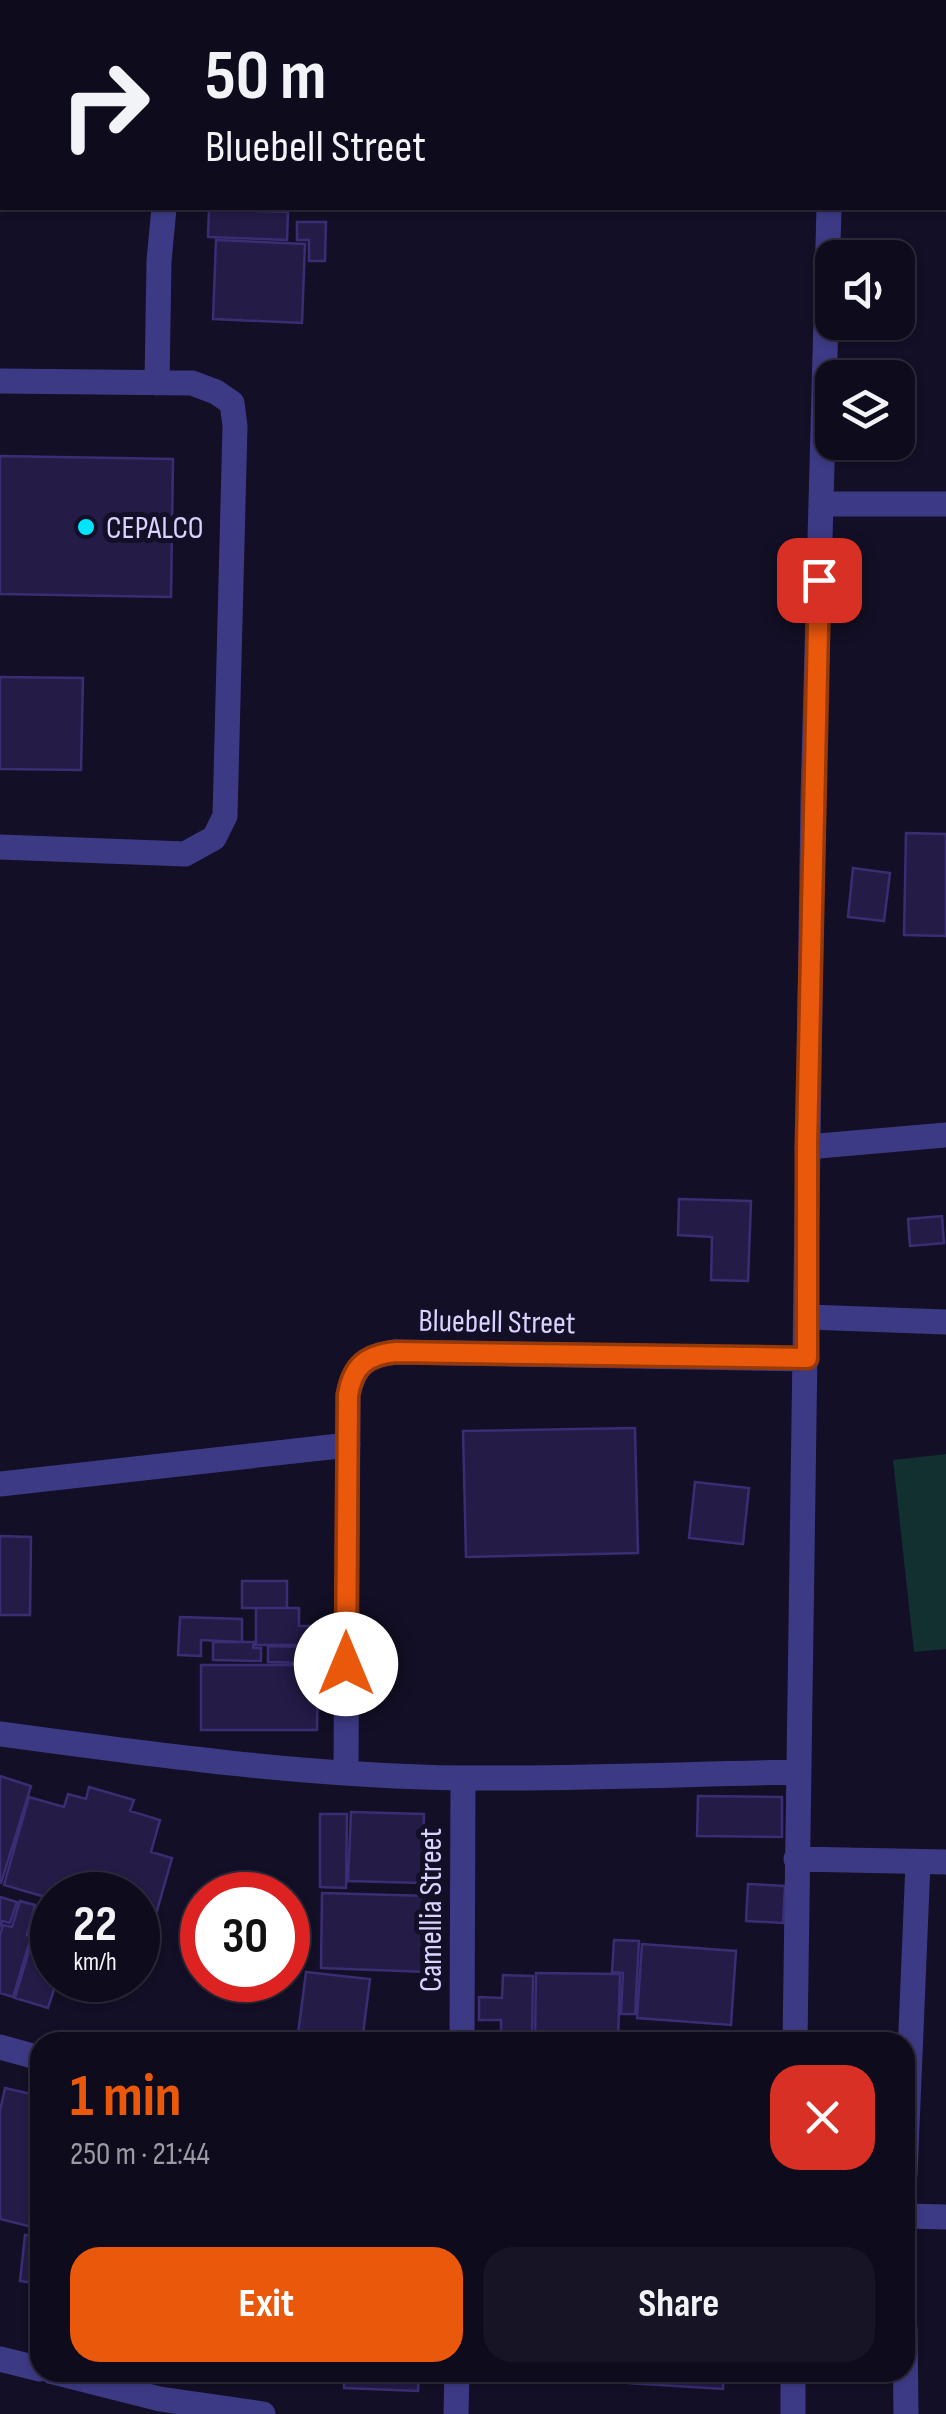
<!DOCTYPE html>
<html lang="en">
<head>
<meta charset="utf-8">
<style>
  body { margin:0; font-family:"Sofia Sans Condensed",sans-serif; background:#171425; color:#f1f3f6; height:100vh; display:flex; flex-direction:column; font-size:38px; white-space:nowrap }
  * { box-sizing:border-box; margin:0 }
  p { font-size:32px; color:#9b9ba3 }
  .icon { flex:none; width:55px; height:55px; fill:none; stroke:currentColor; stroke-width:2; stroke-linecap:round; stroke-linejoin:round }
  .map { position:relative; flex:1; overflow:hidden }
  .details { position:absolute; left:30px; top:2032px; width:885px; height:350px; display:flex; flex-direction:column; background:#0e0b1c; border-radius:30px; box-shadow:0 2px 8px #0004,0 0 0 2px #2e2b3b }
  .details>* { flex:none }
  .banner { position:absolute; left:0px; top:0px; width:948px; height:210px; box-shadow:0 2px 8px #0004,0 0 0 2px #2e2b3b; background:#0e0b1c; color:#f1f3f6; overflow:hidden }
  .tools { position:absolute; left:815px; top:240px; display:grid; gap:20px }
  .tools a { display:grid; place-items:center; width:100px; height:100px; border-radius:20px; background:#0e0b1c; box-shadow:0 2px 8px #0004,0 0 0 2px #2e2b3b; font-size:50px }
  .speed { position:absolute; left:30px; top:1872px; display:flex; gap:20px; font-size:50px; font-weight:700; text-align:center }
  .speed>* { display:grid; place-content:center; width:130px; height:130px; border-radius:50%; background:#0e0b1c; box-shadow:0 2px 8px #0004,0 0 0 2px #2e2b3b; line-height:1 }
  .speed small { font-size:25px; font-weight:400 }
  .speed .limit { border:15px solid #d22; background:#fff; color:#111 }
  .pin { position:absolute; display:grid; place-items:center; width:85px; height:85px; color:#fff; margin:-42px; border-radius:20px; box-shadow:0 5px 15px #0006 }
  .me { position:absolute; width:110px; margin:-55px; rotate:0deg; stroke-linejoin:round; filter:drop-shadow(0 0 8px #0008) }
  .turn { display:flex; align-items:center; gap:35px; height:210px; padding:0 40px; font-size:45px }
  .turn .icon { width:130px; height:130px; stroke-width:2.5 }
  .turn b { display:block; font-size:70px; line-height:85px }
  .round { display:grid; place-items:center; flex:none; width:105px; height:105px; border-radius:30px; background:#171425 }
  .headline { display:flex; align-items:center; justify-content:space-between; height:170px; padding:0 40px }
  h1 { font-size:60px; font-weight:700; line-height:75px; color:#ea580c }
  .action { display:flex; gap:20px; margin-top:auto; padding:20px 40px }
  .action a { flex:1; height:115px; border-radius:30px; background:#ea580c; color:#fff; font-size:40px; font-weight:700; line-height:115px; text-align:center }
  .action a+a { background:#171425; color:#f1f3f6 }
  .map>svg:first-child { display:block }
  .green { fill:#12302f }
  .building { fill:#241b47; stroke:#3b2d73; stroke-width:2.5 }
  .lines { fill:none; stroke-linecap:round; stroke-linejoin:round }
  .minor { stroke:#3d3a85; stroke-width:25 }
  .route-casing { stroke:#983908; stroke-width:25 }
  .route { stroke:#ea580c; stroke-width:18 }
  .poi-dot { fill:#00e5ff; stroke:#130f26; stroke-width:4 }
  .labels { text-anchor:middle; stroke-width:10; stroke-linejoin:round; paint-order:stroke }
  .poi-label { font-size:32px; fill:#d9d4ff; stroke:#130f26; text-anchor:start }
  .street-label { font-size:32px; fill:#d9d4ff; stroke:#130f26 }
</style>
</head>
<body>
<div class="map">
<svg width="946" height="2414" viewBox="0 0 946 2414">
  <rect width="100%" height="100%" fill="#130f26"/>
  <path class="green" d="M946,1454v195l-32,3 -21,-192z"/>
  <path class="building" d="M582,0l-1,2h-78l1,-2z
    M610,0h79v2z
    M749,0h80l-80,2z
    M209,209l79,3 -1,28 -79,-3z
    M297,222h29l-1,39h-16v-21h-12z
    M216,240l89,4 -3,79 -89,-4z
    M0,456l173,3 -2,138 -171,-3z
    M0,677l83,1 -2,92 -81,-1z
    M906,833l40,1v102l-42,-1z
    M853,868l37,5 -6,48 -36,-4z
    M679,1199l72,2 -3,80 -37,-1 1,-43 -34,-2z
    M942,1216l2,27 -34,3 -2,-27z
    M635,1428l3,125 -172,4 -3,-126z
    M695,1482l54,6 -6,56 -54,-6z
    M0,1536l31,1 -1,78h-30z
    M242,1581h45v27h-45z
    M256,1608h43v18h16l1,19h-60z
    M180,1617l62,2v23l-41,-2v16l-23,-1z
    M213,1642h41l-1,6h8v13l-48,-1z
    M268,1646l43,1v16l-43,-1z
    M201,1665h117l-1,65h-116z
    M0,1776l31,10 -30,97h-1z
    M89,1787l45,13 -4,11 30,9 -9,32 21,6 -20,70 -14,-4v-29h-86v4l-48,-14 25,-88 35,10 4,-13 18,5z
    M698,1796l84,1v40l-85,-1z
    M351,1812l73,2 -2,69 -74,-2z
    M320,1814h27l-1,74 -26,-1z
    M748,1884l37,2 -2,37 -37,-2z
    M322,1893l107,3 -3,76 -105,-4z
    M0,1897l17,5 -7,21 -8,-2 -2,6z
    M44,1900l8,3v77h5l-9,28 -33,-10z
    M20,1901l15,4 -8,30 4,2 -18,60 -13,-4v-58l3,-10 9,2z
    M614,1940l25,1 -4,73h-14l2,-41 -11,-1z
    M642,1944l94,7 -5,74 -94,-7z
    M306,1972l64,7 -8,63h-65z
    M536,1973l84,1 -2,68 -83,-1z
    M503,1975l30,1 -1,66h-31v-22h-22v-23l23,1z
    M5,2088l35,8v133l-40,-10v-108z
    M25,2235l15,2v47l-20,-3z
    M344,2372h75l-1,19 -74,-3z
    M628,2372h96l-1,17 -95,-6z"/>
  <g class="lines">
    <path class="minor" d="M59,0l10,2
      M0,95h2
      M945,186h1
      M0,381l192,2 24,9 16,11 3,23 -10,390 -11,22 -29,16 -185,-7
      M157,383l2,-122 5,-53
      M821,504h125
      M807,1147l139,-12
      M807,1317l139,5
      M0,1484l348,-39
      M0,1734c154,21 308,42 463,44 112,1 224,-4 336,-6
      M346,1773l2,-378c6,-30 19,-40 48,-43l411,7
      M796,1859l150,3
      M462,2042l1,-264
      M795,2042l18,-1245 16,-589
      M0,2047l40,11
      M905,2174l13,-311
      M905,2216l41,1
      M905,2329l1,85
      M0,2359l40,10
      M53,2372l107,27 103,15
      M456,2414l1,-42
      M793,2414v-42"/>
  </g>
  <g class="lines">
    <defs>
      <path id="route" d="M346,1664l2,-269c5,-30 19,-40 48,-43l411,6v-212l12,-566"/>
    </defs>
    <use href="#route" class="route-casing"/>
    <use href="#route" class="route"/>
  </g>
  <circle class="poi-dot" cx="86" cy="527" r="10"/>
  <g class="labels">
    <g class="poi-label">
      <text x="106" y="538">CEPALCO</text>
    </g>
    <g class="street-label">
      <text transform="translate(497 1321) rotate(1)" y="11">Bluebell Street</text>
      <text transform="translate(430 1910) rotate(-90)" y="11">Camellia Street</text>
    </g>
  </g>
</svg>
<div class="tools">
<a><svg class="icon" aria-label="sound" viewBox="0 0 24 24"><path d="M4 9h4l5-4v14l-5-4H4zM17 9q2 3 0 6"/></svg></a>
<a><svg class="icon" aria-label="layers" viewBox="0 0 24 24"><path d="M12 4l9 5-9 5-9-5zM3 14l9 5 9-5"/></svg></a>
</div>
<div class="speed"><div>22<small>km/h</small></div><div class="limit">30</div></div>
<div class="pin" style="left:819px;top:580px;background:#d93025"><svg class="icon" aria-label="arrive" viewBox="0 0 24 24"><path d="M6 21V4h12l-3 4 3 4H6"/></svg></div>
<svg class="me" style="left:346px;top:1664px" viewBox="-20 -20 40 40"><circle r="19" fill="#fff"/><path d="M0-13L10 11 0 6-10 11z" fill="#ea580c"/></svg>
<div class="banner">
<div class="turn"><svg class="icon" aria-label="right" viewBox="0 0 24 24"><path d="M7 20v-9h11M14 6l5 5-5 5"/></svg><div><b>50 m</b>Bluebell Street</div></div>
</div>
<section class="details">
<div class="headline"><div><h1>1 min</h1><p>250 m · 21:44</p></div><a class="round" style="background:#d93025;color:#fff"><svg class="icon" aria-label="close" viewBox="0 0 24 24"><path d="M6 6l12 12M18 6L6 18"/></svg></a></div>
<div class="action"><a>Exit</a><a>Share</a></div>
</section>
</div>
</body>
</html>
